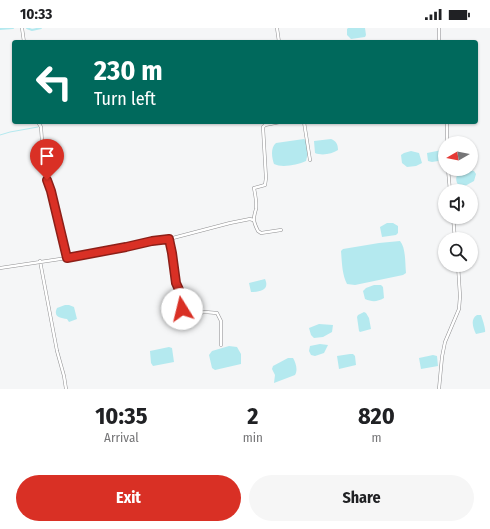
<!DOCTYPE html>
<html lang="en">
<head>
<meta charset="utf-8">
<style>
  body { margin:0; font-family:"Fira Sans Condensed",sans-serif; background:#f6f6f6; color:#202124; height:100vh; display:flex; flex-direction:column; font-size:15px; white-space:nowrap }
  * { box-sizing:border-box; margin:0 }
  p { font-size:13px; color:#757577 }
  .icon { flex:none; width:22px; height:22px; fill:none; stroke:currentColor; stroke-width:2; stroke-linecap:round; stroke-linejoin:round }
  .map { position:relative; height:361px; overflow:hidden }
  .panel { display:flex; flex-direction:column; background:#fff; flex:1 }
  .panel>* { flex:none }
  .hud { position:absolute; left:12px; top:12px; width:466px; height:84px; border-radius:4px; box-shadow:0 1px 3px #0004; background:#00695c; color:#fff; overflow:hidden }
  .needle { width:26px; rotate:261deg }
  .fabs { position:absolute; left:438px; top:108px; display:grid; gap:8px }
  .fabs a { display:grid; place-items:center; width:40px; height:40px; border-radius:50%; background:#fff; box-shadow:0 1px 3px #0004; font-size:20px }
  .pin { position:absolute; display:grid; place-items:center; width:34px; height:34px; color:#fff; margin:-41px -17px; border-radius:50% 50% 50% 0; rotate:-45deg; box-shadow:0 0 4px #0007 }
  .pin .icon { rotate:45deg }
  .me { position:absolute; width:44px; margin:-22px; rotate:351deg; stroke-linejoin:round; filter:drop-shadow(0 0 3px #0008) }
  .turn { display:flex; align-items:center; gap:14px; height:84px; padding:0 16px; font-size:18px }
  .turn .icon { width:52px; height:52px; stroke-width:2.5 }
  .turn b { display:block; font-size:28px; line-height:34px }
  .eta { display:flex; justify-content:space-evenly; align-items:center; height:68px; text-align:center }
  .eta b { font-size:24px; font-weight:700; line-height:28px }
  .primary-button { display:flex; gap:8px; margin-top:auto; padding:8px 16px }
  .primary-button a { flex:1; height:46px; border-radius:24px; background:#d93025; color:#fff; font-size:16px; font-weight:700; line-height:46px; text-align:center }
  .primary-button a+a { background:#f6f6f6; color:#202124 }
  .status { display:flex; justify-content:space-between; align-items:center; height:28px; padding:0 20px; background:#fff; direction:ltr }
  .status svg { height:11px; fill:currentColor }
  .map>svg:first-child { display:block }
  .water { fill:#b4e9ef }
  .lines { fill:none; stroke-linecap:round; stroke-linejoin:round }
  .stream { stroke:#b4e9ef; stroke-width:1 }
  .canal { stroke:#b4e9ef; stroke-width:2 }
  .minor-casing { stroke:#909092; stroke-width:3.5 }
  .minor { stroke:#fff; stroke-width:2.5 }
  .route-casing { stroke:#8d1f18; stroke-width:10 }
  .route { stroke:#d93025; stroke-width:7 }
</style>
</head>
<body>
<div class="status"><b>10:33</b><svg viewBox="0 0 49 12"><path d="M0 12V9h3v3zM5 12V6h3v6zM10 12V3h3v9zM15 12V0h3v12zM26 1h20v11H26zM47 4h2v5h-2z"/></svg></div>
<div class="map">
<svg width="490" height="361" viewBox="0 0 490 361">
  <rect width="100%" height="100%" fill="#f5f6f7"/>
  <path class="water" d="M348,0h17l1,7 -1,2 -14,2 -4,-4v-6z
    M304,111l2,1 2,13 -2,8c-9,4 -24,7 -32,3 -2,-6 -4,-16 2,-21z
    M331,111c5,2 7,5 7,11 -6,4 -16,6 -23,3l-1,-12z
    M442,122l2,1v9l-12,2 -4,-1 -1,-8z
    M411,123l8,2 3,10 -6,3 -9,1 -5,-4 -1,-8 3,-2z
    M469,142l5,1 2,3 -2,7 -9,5h-6c-3,-4 -4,-8 -1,-12z
    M387,195h6l5,3v7l-2,2 -14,2 -2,-10z
    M400,213c6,7 5,22 6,32l-3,2 -48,10 -8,-1c-5,-10 -5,-21 -6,-33l2,-2 36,-6z
    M265,251c5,11 -5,13 -14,13l-2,-9z
    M374,257h7l2,2 1,11c-7,4 -12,4 -19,1l-2,-8 3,-3z
    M65,277h4l5,2 3,12 -8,3 -2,-3c-7,-1 -14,-2 -10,-11z
    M364,284l2,1 3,5 2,11 -11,3 -1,-1 -2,-14 1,-2z
    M477,287h4c1,3 5,14 4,17l-9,2c-3,-6 -6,-15 1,-19z
    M319,296l14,1 -1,7 -9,5 -9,1 -3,-3 -2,-7z
    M320,316l8,1 -4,8 -9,3 -4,-1 -2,-4 1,-5z
    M229,318l8,1 4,7v10l-26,6 -3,-2 -3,-13 3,-4z
    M169,319l3,1 2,14 -21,4 -2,-3 -1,-12z
    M350,326h3l2,2 1,9 -17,4 -2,-13z
    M433,327l4,1 1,10 -17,3 -2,-11z
    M288,330h5c3,5 5,12 2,17l-21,8 1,-8 -3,-6 1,-3z"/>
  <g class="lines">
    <path class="stream" d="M0,107l10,-3 28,-5"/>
    <path class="canal" d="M27,0l5,2 9,-2
      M0,1l13,-1"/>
    <defs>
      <path id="minor" d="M22,0l2,14
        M277,0l2,14
        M439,0v14
        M38,94l3,5 3,43 7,21 16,67
        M280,94l-15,3 -2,2 3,51 -1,7 -11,3c1,6 3,14 2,21 -3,10 -3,12 2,22l3,2 20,-3
        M304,94l6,38
        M447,94v21
        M448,141l2,22
        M453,189l2,22
        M169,211c6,14 4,30 7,44 1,3 3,6 4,9 3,8 -2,17 7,23l18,-3 12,1 4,8v24
        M40,233l17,90 7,25 2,13
        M0,240l67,-10 59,-11 26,-6 17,-2 61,-16 20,-4 3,1
        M439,361l3,-32 3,-15 14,-33 1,-13 -2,-31"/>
    </defs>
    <use href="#minor" class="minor-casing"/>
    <use href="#minor" class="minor"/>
  </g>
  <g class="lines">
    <defs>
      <path id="route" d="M47,152l4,11 16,67 59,-11 26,-6 17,-2 3,14 4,30 5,11 -1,8 2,7"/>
    </defs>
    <use href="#route" class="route-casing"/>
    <use href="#route" class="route"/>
  </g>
</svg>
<div class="fabs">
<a><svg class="needle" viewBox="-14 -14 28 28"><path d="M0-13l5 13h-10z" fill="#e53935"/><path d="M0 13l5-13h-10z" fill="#757577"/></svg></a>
<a><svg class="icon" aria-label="sound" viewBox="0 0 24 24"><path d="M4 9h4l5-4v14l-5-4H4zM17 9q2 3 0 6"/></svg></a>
<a><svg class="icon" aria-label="search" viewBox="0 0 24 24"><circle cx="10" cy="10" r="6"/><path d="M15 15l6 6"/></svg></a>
</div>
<div class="pin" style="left:47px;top:152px;background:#d93025"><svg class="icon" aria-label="arrive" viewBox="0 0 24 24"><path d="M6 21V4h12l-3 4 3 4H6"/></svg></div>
<svg class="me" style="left:182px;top:281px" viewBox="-20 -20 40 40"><circle r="19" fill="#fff"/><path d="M0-13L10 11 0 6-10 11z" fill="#d93025"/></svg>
<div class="hud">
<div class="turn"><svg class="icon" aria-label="left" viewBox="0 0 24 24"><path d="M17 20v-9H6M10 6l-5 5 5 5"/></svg><div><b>230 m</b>Turn left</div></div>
</div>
</div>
<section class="panel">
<div class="eta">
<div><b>10:35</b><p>Arrival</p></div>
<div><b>2</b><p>min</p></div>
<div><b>820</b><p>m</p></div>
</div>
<div class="primary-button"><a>Exit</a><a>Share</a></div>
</section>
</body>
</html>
